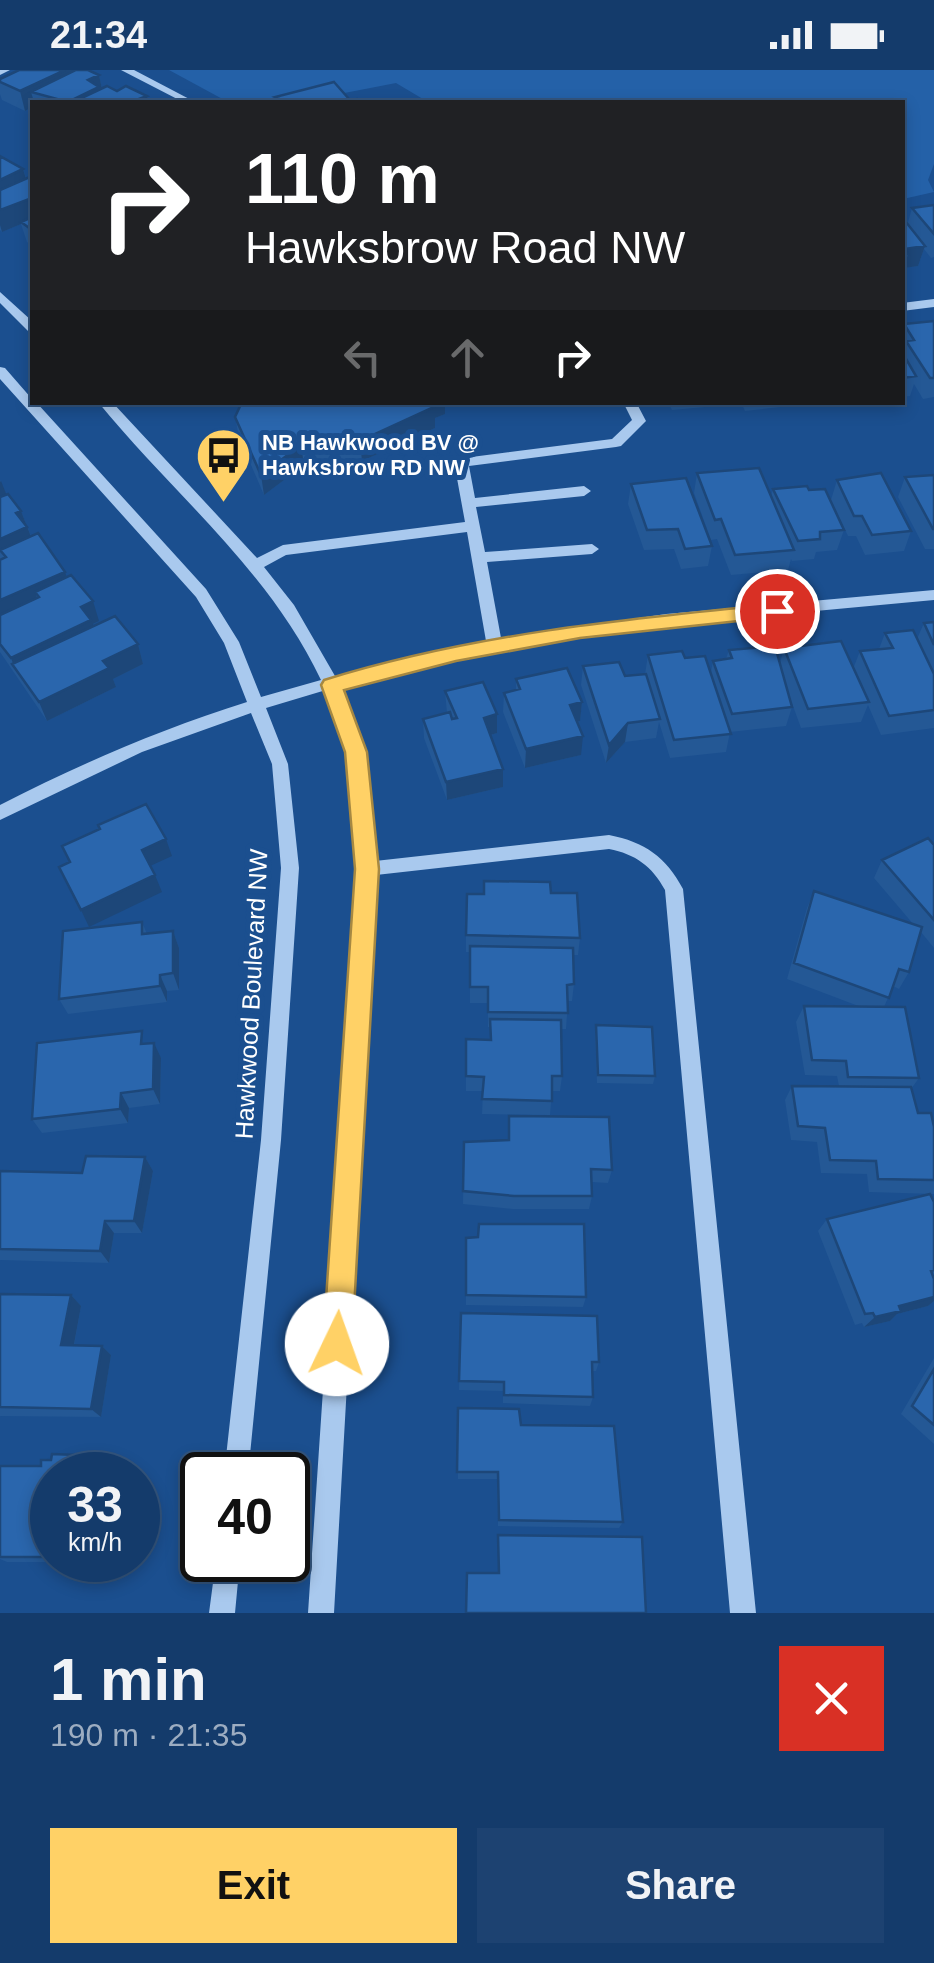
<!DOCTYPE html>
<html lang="en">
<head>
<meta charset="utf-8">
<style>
  body { margin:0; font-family:Arial,sans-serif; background:#1d4271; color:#f1f3f6; height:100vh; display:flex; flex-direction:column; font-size:38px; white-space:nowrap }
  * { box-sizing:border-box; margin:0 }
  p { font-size:32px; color:#9dadc1 }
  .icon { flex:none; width:55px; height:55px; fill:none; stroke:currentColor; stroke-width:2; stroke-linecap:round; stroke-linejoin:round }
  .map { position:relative; height:1543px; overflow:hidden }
  .panel { display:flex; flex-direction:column; background:#143b6b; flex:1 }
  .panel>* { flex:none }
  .guide { position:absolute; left:30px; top:30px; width:875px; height:305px; border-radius:0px; box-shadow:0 5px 15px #0003,0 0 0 2px #33557e; background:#202124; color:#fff; overflow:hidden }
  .speed { position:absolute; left:30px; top:1382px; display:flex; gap:20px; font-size:50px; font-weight:700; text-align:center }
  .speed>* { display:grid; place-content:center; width:130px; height:130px; border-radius:50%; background:#143b6b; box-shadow:0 5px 15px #0003,0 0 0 2px #33557e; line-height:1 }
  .speed small { font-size:25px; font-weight:400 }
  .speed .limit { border:5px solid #111; border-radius:15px; background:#fff; color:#111 }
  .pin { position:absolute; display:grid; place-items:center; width:85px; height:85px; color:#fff; margin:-42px; border:5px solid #fff; border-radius:50%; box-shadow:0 2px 10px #0007 }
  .me { position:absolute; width:110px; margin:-55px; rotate:3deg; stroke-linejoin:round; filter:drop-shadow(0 0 8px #0008) }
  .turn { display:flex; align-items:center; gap:35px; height:210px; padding:0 50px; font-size:45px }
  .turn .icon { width:130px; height:130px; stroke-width:2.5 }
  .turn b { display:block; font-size:70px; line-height:85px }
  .lanes { display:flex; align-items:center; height:95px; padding:0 50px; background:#0003; justify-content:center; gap:50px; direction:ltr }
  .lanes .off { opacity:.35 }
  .round { display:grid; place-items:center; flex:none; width:105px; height:105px; border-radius:0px; background:#1d4271 }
  .headline { display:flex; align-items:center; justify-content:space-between; height:170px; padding:0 50px }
  h1 { font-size:60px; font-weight:800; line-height:75px }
  .primary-button { display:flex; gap:20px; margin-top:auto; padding:20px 50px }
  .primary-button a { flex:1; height:115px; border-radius:0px; background:#ffd166; color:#111; font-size:40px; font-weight:800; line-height:115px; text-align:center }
  .primary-button a+a { background:#1d4271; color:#f1f3f6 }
  .status { display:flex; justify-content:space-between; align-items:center; height:70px; padding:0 50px; background:#143b6b; direction:ltr }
  .status svg { height:28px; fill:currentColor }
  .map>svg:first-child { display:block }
  .green { fill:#2461a8 }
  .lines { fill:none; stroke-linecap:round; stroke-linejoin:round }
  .minor { fill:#a9c9ee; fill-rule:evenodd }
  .wall { fill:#245895 }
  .shaded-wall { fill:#1d4779 }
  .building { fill:#2a66ad; stroke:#1d4779; stroke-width:2.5 }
  .route { fill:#ffd166; stroke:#a68842; stroke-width:2.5 }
  .labels { text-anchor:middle; stroke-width:10; stroke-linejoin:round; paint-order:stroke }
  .far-poi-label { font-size:22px; font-weight:bold; fill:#fff; stroke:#1b4f8f; text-anchor:start }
  .street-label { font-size:25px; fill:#fff; stroke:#1b4f8f }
</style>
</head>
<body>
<div class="status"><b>21:34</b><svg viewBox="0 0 49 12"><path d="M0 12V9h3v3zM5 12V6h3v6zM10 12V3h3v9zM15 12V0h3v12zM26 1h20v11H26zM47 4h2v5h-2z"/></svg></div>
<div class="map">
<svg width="934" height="1543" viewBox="0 0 934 1543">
  <rect width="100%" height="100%" fill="#1b4f8f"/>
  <path class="green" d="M169,0h765v94l-6,16 6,12 -31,7 -1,-97h-474l-32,-19 -98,19h-70z"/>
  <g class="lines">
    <path class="minor" d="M0,0h10l-10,5z
      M121,0h13l61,32h-12z
      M0,222l32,29v11l-4,-1 -28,-28z
      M934,229v8l-32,4v-8z
      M0,297l5,1 27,31v3h4l170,187 33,53 22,55 60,-17c-52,-110 -147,-185 -223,-278h14l145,156 26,-13 182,-23 -11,-60 2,-3 156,-20 20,-19 -9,-18h13l10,19 -25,25 -5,1 -147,19 6,32 109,-12 7,5 -7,5 -108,11 9,45 107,-8 7,5 -7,5 -105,8 14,76 165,-24 268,-24v10c-200,19 -399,32 -593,86 27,56 28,114 34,175l234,-26c36,7 57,22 74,54l73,724h-26l-65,-723c-13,-24 -30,-36 -56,-41l-233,26 -42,738h-26l50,-744 -10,-115 -22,-64 -60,18 22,56 11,104 -18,272 -33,335h-24l37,-335 20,-272 -9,-104 -21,-51 -109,39 -142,68v-15c80,-41 161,-76 247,-103l-23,-59 -28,-46 -196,-218zM467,462l19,109 -151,35 -41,-71 -30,-38 22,-12z
      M216,1490h24l-5,53h-26z"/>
  </g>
  <path class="wall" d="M99,5l3,14 45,7 1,6h-116v5l-7,4 -23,-11 -2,-6v-15z
    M0,86l23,13 3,9 6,-2v70l-5,-4 -6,-18 -19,8 -2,-2z
    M934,135v52l-3,1 -7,-9 -6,17 -14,2 -2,6v-57l6,5 4,-14z
    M934,251v76l-11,2 -9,-15 -4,12 -8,1v-69l2,-4z
    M242,332h203v12l-10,4v10l-73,33 -58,4 -40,30 -25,-58 -4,-20z
    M668,332h59v3l-55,5z
    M741,332h50l-1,4 -45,5z
    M697,403l74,23 2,-7 36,1 35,40 -7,20 -21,2 -2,7 -22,2 -1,-2 -3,11 -57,5 -14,-36 -6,1 -17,-47z
    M934,405v74h-9l-27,-52 7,-20z
    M0,410l6,14 15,17 10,25 35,41 33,44 -6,3v2l45,18 5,20 -30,15 3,8 -69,34 -47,-69z
    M837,410l74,51 -7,20 -39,4 -9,-19h-8l-17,-36z
    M631,414l81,62 -4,20 -27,3 -7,-20 -30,1 -16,-46z
    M934,552v106l-53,7 -13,-30 -7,17 -60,6 -12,-33 3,12 -6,19 -56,6 -4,20 -56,6 -11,-36 -3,16 -31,4 -19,21 -25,-78 2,-19 42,10 20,-2 3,-19 37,3 26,14 2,-11 13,-2 3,-9 51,13 4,-15 69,21 7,-18 19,-2 6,-16 32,6 7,-16z
    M516,609l66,23 -2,19 -3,1 4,33 -56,13 -22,-56 1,-19 12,-3z
    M445,621l52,23v19l-6,2 12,52 -56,13 -23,-62 -1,-19 24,-6z
    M934,775v103l-13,-16 -12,40 -10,17 -6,-3 -9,21 35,71 -8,11 7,24 16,14v67l-65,-2 -2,-18 -46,-1 -4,-31 -26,-2 -6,-40 7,-14h47l-2,-10 -32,-1 -9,-53 8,-16 57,1 -74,-28 20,-71 7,-17 100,34 -40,-47 8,-18z
    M551,823l29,45 -2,17h-5l1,29 -2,17h-4l-2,28h-5l1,47 -2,15h-8l-2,24 -68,-1 1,-23h-17v-52l24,1v-13h-2v-24h-18v-51h-4v-17z
    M142,852l5,12 26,-3 6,17v42l-12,1v11l-99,12 -9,-15z
    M596,955l59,51 -2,8 -56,-1 -2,-50z
    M148,973l13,15 -1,46 -31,4 -1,15 -86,10 -10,-14z
    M509,1046l103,54 -4,13 -16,-1v14l-3,13h-76l-50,-5 1,-62 44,-2z
    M145,1087l8,14 -11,62h-28l-5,30 -109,-3v-89l82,2z
    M934,1132v99l-6,5 -31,8 -7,7 -26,6 -2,-4 -7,2 -37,-94 9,-12z
    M466,1168l120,59 -3,10 -117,-2z
    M0,1224l71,1 10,11 -7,40h28l9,9 -10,62 -101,-1z
    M461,1243l138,49 -3,9h-4l1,26 -3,9 -87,-3v-12l-44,-1z
    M934,1288v86l-33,-30z
    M458,1338l165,114 -4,6 -121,-2 -1,-47h-39z
    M77,1385l11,7 -36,13v85h34v2h-79l-7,-3v-93h41l10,-6z"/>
  <path class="shaded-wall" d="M65,0h21l13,5 4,19 -1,8h-34l-37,-10 3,10h-2v5l-7,4 -5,-20z
    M147,26l1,6h-17z
    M23,99l6,20 -29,13v-22z
    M32,128v13l-3,-2 3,11 -11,2v2l-19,8 -2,-7v-15z
    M925,176l-7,20 -14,2 4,-14 -3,-5z
    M428,332h17v12l-10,4v10l-73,33 -2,-20z
    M301,375l3,20 -40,30 -3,-20z
    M1,411l8,20 -9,3v-22z
    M21,441l14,36 -35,3v-11l16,-26z
    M65,502l7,20 -33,5 -4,-5 5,14 -40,17v-23z
    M93,531l6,20 -6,3 5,15 -83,30 -4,-11 70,-51z
    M138,574l5,20 -30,15 3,8 -69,34 -8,-19 64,-41z
    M582,632l-2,19 -12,3 2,-19z
    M497,644v19l-13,4v-19z
    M628,653l-3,19 -19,21 3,-18z
    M583,666l-2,19 -56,13 1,-19z
    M503,699v18l-56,13 -1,-18z
    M166,769l6,17 -24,11 -6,-17z
    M155,805l7,17 -73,35 -8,-17z
    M173,861l6,17v42l-6,-17z
    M160,905l7,16v11l-7,-16z
    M154,973l7,15 -1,46 -7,-15z
    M121,1023l8,15 -1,15 -8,-14z
    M145,1087l8,14 -11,62 -8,-12z
    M105,1151l9,12 -5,30 -9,-12z
    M71,1225l10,11 -9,49 -11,-10z
    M934,1227v4l-6,5 -31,8 -7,7 -26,6 11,-10 24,-11z
    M102,1276l9,9 -10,62 -10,-8z
    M77,1385l11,7 -3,13h-11z"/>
  <path class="building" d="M19,0h46l-45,21 -20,-9v-3z
    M76,0h12l11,5 -11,5 11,7 -31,15 -37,-10z
    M334,12l15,17 -11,3 19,-3 4,3h-75l-11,-5z
    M107,16l10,5 9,-5 21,10 -16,6h-58z
    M0,86l23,13 -23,11z
    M32,106v22l-32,12v-20z
    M934,135v29l-22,-26z
    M32,147v13l-11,-8z
    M902,147l23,29 -20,3 3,5h-6z
    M934,251v57h-4l-24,-37 8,-1 -10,-16z
    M902,282l14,24 -14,2z
    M242,332h188l4,5 -74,34 -59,4 -40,30 -26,-58z
    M759,398l35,82 -59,5 -14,-36 -6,1 -18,-47z
    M881,403l30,58 -39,4 -10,-19h-8l-17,-36z
    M934,405v54h-1l-28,-52z
    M686,408l26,68 -27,3 -7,-20 -31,1 -16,-46z
    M807,416l2,4 16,-1 19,41 -24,2v7l-22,2 -25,-52z
    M8,424l13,17 -5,2 11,14 -27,12v-42z
    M38,463l27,39 -65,28v-40l6,-3 -6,-7z
    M71,505l22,26 -12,6 10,13 -80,38 -11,-14v-29l39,-18 -4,-5z
    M115,546l23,28 -35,17 6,7 -70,34 -27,-38z
    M934,552v23l-10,-22z
    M913,560l21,44v36l-45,6 -29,-65 33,-3 -8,-15z
    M841,571l28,61 -61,7 -24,-61z
    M775,576l17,61 -60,7 -19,-53 19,-3 -3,-8z
    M682,581l3,7 20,-2 26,78 -57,6 -26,-85z
    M619,592l6,14 21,-2 14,45 -32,4 -19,22 -26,-79z
    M567,598l15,34 -12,3 13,31 -57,13 -22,-56 16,-4 -4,-10z
    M483,612l14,32 -13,4 19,51 -57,13 -23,-63 27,-7 2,7 5,-1 -12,-27z
    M146,734l20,35 -24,11 13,25 -74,35 -22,-43 11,-5 -8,-16 38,-17 -2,-4z
    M928,768l6,7v75l-52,-60z
    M484,811l66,1 1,11h26l3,45 -114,-3 1,-41h17z
    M814,821l108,36 -13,45 -10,-3 -10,29 -95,-35z
    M142,852v12l31,-3v42l-13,2v11l-101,13 4,-68z
    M470,876l103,2 1,36 -7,1 1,28 -80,-1v-25h-18z
    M804,936l101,1 14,71 -71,-1 -2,-16 -34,-1z
    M490,949l71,1 1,56h-10v25l-70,-2 2,-22 -18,-1v-37l25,1z
    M596,955l56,2 3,49 -57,-1z
    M142,961l-1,13 13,-1 -1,46 -32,4 -1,16 -88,10 5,-76z
    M792,1016l119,1 7,26h13l3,14v53l-56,-1 -2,-18 -46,-1 -5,-32 -27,-2z
    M509,1046l100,1 3,53 -21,-1 1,27h-78l-51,-5 1,-49 45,-2z
    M86,1086l59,1 -11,64h-29l-5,30 -100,-2v-78l82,2z
    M930,1124l4,8v68l-3,1 3,8v18l-35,9 2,5 -26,6 -2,-4 -8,1 -38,-95z
    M479,1154h105l2,73 -120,-2v-57l12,-1z
    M0,1224l71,1 -10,50 41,1 -11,63 -91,-2z
    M461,1243l136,3 2,46h-7l1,35 -89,-2v-13l-45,-1z
    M934,1299v56l-22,-19z
    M458,1338l61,1 2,16 93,1 9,96 -124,-2 -1,-48h-41z
    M52,1384l25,1 -3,20h-22v82h-52v-91h41v-6h10z
    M498,1465l144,2 4,76h-180l1,-40h32z"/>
  <path class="route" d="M777,534l7,2v10l-204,22 -124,23 -112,29 23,62 12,117 -27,475 -4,11 -11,4 -10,-4 -4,-11 32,-475 -10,-117 -24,-67 3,-5c148,-46 300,-61 453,-76z"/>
  <defs>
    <symbol id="bus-pin" viewBox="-11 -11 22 30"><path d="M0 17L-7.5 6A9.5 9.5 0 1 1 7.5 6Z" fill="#ffd166" stroke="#1b4f8f"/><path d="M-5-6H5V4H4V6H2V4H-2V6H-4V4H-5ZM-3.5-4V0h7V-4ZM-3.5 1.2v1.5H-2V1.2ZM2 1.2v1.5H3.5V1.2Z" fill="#111"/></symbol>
  </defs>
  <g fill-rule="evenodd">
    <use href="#bus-pin" x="192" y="354" width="63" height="86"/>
  </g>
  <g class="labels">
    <g class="far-poi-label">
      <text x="262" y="380">NB Hawkwood BV @<tspan x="262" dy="25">Hawksbrow RD NW</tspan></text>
    </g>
    <g class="street-label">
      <text transform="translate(251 924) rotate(-87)" y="9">Hawkwood Boulevard NW</text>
    </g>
  </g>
</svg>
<div class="speed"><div>33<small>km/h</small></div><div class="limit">40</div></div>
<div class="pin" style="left:777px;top:541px;background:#d93025"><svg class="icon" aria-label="arrive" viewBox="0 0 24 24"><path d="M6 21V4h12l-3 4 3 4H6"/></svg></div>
<svg class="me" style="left:337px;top:1274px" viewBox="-20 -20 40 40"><circle r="19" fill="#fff"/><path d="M0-13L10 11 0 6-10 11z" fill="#ffd166"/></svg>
<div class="guide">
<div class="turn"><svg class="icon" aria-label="right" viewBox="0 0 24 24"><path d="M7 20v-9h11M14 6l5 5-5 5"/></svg><div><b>110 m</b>Hawksbrow Road NW</div></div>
<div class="lanes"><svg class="icon off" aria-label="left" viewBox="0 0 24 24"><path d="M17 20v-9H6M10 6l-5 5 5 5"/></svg><svg class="icon off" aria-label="ahead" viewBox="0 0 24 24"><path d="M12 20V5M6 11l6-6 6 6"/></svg><svg class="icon" aria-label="right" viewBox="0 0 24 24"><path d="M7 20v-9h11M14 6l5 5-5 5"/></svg></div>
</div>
</div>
<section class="panel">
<div class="headline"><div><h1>1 min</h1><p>190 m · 21:35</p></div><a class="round" style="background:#d93025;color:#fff"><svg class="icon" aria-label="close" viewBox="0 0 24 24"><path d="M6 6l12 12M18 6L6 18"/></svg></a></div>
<div class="primary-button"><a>Exit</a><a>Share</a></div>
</section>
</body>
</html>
